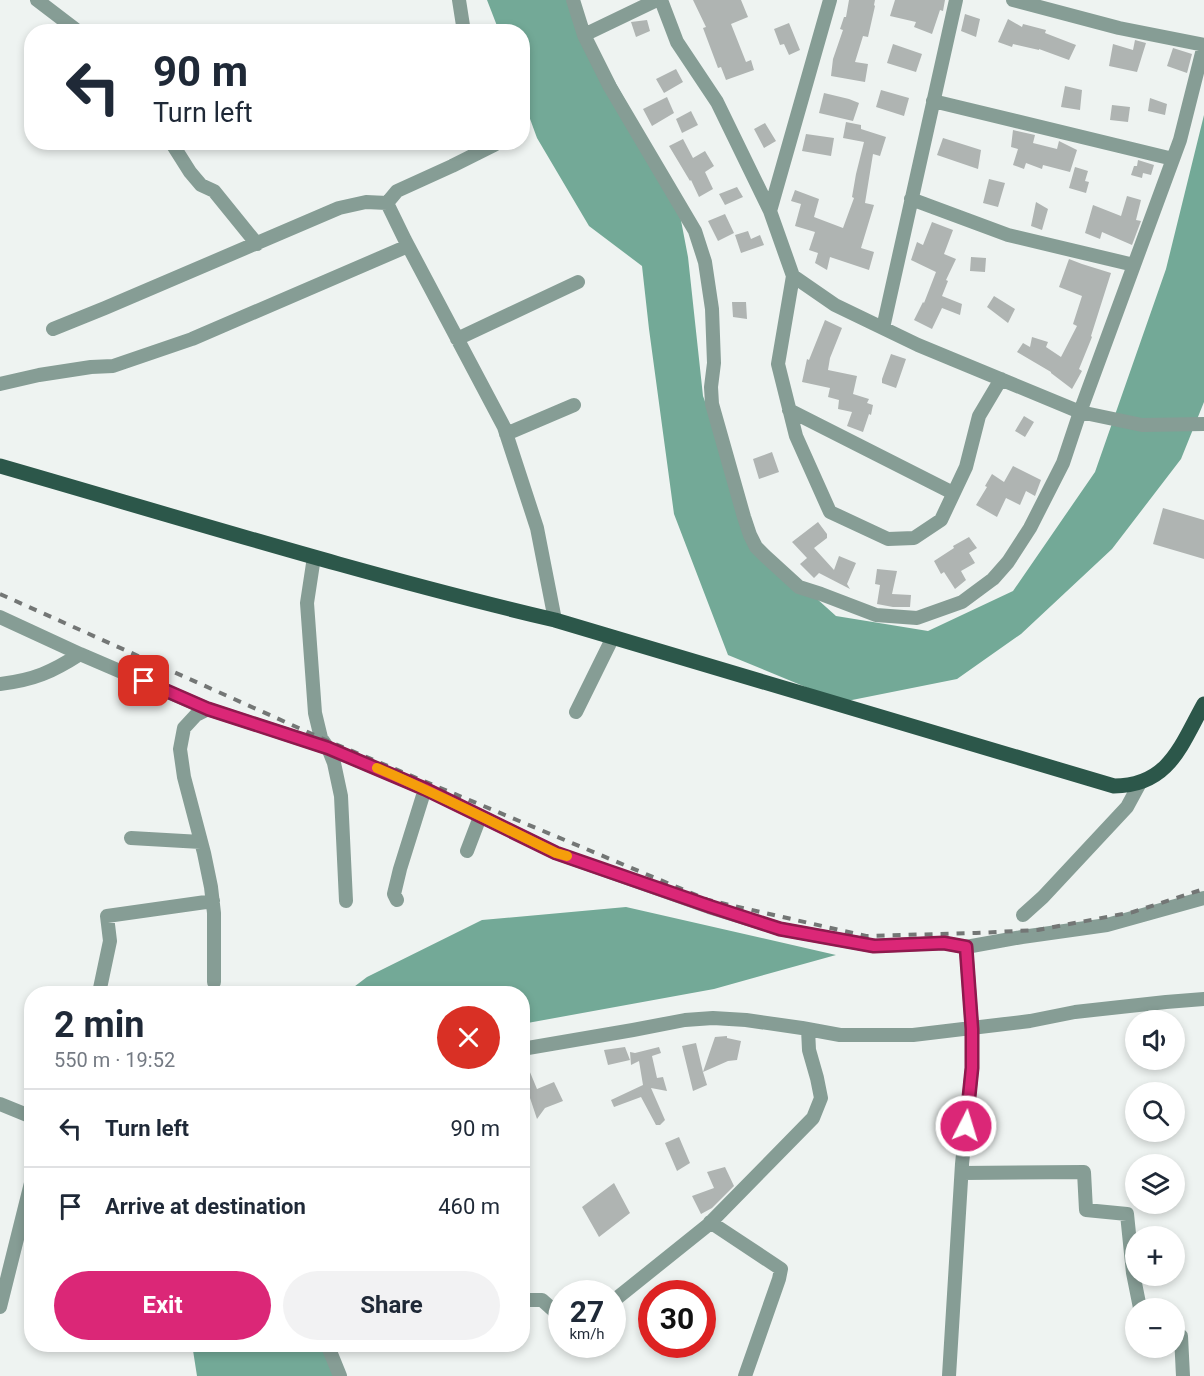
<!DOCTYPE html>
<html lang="en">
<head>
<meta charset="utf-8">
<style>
  body { margin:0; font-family:Roboto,sans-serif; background:#f2f2f3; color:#1f2937; height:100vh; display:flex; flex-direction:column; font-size:22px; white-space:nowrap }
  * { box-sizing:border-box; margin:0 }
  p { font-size:20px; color:#747a83 }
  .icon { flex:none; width:33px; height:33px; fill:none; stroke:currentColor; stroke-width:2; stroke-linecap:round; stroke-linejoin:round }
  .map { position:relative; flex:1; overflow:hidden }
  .sheet { position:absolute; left:24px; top:986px; width:506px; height:366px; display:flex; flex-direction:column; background:#fff; border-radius:24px; box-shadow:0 3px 9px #0003 }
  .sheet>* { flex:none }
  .hud { position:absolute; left:24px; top:24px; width:506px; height:126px; border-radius:24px; box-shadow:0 3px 9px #0003; background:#fff; color:#1f2937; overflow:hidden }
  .fabs { position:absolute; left:1125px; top:1010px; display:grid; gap:12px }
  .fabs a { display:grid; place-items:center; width:60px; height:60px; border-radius:50%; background:#fff; box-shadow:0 3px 9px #0003; font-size:30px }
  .speed { position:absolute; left:548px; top:1280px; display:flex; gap:12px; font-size:30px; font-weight:700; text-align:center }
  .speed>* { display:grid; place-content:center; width:78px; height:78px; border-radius:50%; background:#fff; box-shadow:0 3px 9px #0003; line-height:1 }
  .speed small { font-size:15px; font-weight:400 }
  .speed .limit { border:9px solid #d22; background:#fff; color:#111 }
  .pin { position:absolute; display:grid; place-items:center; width:51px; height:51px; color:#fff; margin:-26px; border-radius:12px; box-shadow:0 3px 9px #0006 }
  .me { position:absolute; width:66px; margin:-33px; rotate:5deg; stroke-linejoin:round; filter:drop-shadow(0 0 4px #0008) }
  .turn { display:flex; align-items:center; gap:21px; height:126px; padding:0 30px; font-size:27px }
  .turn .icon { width:78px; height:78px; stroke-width:2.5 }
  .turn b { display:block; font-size:42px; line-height:51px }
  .round { display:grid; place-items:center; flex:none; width:63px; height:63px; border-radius:32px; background:#f2f2f3 }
  .summary { display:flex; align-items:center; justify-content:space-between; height:102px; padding:0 30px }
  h1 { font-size:36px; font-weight:700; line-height:45px }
  .primary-button { display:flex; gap:12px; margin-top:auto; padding:12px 30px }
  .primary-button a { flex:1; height:69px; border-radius:36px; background:#db2777; color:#fff; font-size:24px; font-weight:700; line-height:69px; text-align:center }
  .primary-button a+a { background:#f2f2f3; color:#1f2937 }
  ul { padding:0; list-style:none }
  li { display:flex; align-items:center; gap:18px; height:78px; padding:0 30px; border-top:2px solid #e0e1e3 }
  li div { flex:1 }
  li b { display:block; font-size:22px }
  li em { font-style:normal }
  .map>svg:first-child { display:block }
  .water { fill:#73a997 }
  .building { fill:#afb4b2 }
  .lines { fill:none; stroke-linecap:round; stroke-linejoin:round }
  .minor { stroke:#869d95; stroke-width:14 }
  .major { stroke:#2c574a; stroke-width:15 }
  .rail { stroke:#737675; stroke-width:4; stroke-dasharray:8 8; stroke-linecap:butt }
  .route-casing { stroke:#8e194d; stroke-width:15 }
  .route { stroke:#db2777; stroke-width:10 }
  .slow { stroke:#f59e0b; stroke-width:10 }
</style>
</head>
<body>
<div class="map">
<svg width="1204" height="1376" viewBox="0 0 1204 1376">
  <rect width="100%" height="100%" fill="#eef3f1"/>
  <path class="water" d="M487,0h82l106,189 13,68 15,139 54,149 79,71 92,15 85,-40 82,-119 71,-203 38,-154v287l-23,57 -69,90 -91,85 -64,45 -115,23 -114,-47 -54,-141 -25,-185 -7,-63 -53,-40 -52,-88 -15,-41v-65l-23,-1z
    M626,907l210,48 -122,34 -192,35v-31h-176l21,-16 115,-57z
    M192,1344h128l16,32h-139z"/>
  <path class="building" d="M693,0h48l7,17 -17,7 15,38 5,-2 3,10 -28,10 -5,-13 -3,1 -15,-40 3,-1z
    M849,0h26l-1,5 1,1 -7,31 -5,-1 -8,26 13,2 -3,18 -34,-6 2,-17 10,-29 -3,-1 4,-12h2z
    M895,0h50l-2,11 -3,-1 -8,24 -18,-7 2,-5 -26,-6z
    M965,14l15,5 -4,18 -15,-6z
    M1008,19l14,8 1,-3 23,6 -1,3 31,12 -7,15 -30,-11v1l-26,-6 -1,3 -14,-5z
    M647,20l3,11 -14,6 -5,-15z
    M789,23l11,27 -11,5 -5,-11 -4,1 -6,-16z
    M1135,40l11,3 -9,29 -28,-6 4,-22 20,6z
    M893,44l29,10 -6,18 -29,-9z
    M1173,48l19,6 -5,19 -20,-7z
    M676,69l7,13 -19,11 -8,-14z
    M1065,86l17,4 -2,20 -19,-3z
    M881,90l28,8 -5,18 -28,-9z
    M824,93l25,6 10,4 -6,18 -34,-8z
    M667,97l7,16 -22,13 -9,-17z
    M1150,98l17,6 -2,11 -17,-4z
    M1112,105l18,2 -2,15 -18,-2z
    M691,111l7,14 -16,8 -6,-14z
    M846,122l15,3v4l25,8 -6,19 -7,-2 -8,49 9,2 -13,43 13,4 -5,18 -39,-13 -3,13 -12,-7 3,-10 -9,-3 6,-18 -20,-6 6,-22 -10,-3 4,-11 24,9 -5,18 29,11 11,-30 -2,-1 4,-23 8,-32 -21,-4z
    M765,123l11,18 -12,7 -10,-19z
    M1013,130l22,5 -2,8 24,6 2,-8 18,9 -7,22 -27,-7 -1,4 -16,-6 -2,6 -11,-4 5,-16 -7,-2z
    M806,134l28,4 -3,18 -29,-5z
    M943,138l38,12 -3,19 -41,-14z
    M683,139l10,19 12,-7 9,15 -9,6 8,17 -14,8 -8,-17 -1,1 -21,-35z
    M1138,160l16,5 -3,10 -8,-2 -1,5 -11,-3 3,-9h3z
    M1075,167l13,4 -3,10 4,1 -3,11 -17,-5z
    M989,179l16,4 -7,24 -15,-4z
    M737,187l6,10 -18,8 -6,-11z
    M1127,196l14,4 -5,20 5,1 -9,24 -30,-13 -2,7 -15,-6 8,-28 28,11z
    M1036,202l12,7 -6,21 -11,-4z
    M725,214l9,19 -16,8 -10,-20z
    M932,222l21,8 -9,24 12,5 -10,21 2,1 -6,15 20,8 -2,11 -18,-7 -10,21 -18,-9 9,-18 1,1 12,-31 -25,-12 6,-18 6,3z
    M748,231l3,8 9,-4 4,10 -23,8 -6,-18z
    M971,257l15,1 -1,14 -15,-1z
    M1069,259l13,5 29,9 -20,63 1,1 -13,32 3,2 -10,18 -21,-16v-1l-34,-20 6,-9 7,4 2,-10 16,5 -2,5 15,10 16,-31 -4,-2 9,-28 -23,-9z
    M994,296l21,13 -7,14 -21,-16z
    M732,302h14l1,17 -14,-2z
    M825,320l17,8 -12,30 -2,12 29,6 -4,18 16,5 -2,4 6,2 -2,10 -2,-1 -6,18 -16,-6 5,-14 -14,-3 1,-9 -11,-3 2,-9 -28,-6 5,-23 2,1z
    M891,354l15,5 -10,29 -14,-5v-4z
    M1024,416l10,6 -9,15 -10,-6z
    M772,452l7,20 -20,7 -6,-20z
    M1013,466l28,14 -6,16 -9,-5 -6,14 -14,-7 -9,19 -21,-12 11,-18 -2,-1 7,-12 12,8z
    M1163,508l41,12v39l-51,-15z
    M818,522l9,12v4l-13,10 20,22 5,-14 17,7 -9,21 3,5 -31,-16 -5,5 -14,-14 7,-6 -15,-16z
    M969,537l8,11 -8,5 6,10 -14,8 5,9 -11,9 -11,-17 -3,2 -7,-13 20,-13 -1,-2z
    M877,569l20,2 -5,23 19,1 -1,12h-17l-16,-3 3,-19 -5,-1z
    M727,1036v2l14,3 -4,19 -9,1 -25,11 4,13 -14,6 -11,-45 14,-3 7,29 12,-35z
    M625,1047l5,13 -22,5 -4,-15z
    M659,1047l2,6 -9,3 5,22 6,-1 4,14 -16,-3 14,32 -5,5h-4l-15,-28 -27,10 -3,-7 32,-15 -4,-24 -8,4 -1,-13 5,1z
    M527,1065l10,24 17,-7 9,19 -18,7 -8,11 -15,-45v-7z
    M679,1137l11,26 -13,8 -12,-28z
    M725,1167l9,19 -22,22 -11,6 -9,-18 22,-8 -7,-16z
    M614,1183l16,30 -31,24 -17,-30z"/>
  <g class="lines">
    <path class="minor" d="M37,0l42,32
      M459,0l5,32
      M573,0l11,35 26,52 85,144 10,31 7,47 2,54 -3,24 1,17 32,113 6,18 6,12 9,9 34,31 22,7 55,21 41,3 45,-16 31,-23 15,-17 22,-34 33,-65 17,-51 100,-272 24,-95
      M661,0l16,42 40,60 53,109 23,65 42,29 83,40 162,67 62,13 62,-1
      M1013,0l106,28 85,17
      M584,35l73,-35
      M933,101l240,58
      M171,142l19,30 11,13 13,6 43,53
      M494,142v3l-42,21 -55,25 -10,12 18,37 99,187 33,101 18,92
      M911,199l97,36 126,30
      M770,211l60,-211
      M793,276l-15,88 18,72 34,76 58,27 26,-1 27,-18 25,-53 13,-51 22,-37
      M883,328l73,-328
      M53,329l52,-21 234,-100 27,-6 21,1
      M457,339l121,-57
      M0,384l39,-9 52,-8 22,-1 79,-27 216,-93
      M789,410l164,83
      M506,434l68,-29
      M314,557l-7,46 8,110 6,25 7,10 6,15 7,33 5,105
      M0,617l80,37 128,55 120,39 97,41 131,64 153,54 71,22 94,17 70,-3 22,4 56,-10 85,-12 97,-27
      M0,684c34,-4 52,-12 80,-30
      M208,709l-12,6 -12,13 -4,21 4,28 20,76 7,34 3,26v69
      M576,712l37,-75
      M131,838l70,4
      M467,851l13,-34
      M397,900l-3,-6 6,-25 25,-80
      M1023,915l20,-18 84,-90 13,-24
      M99,993l11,-52 -3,-25 106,-15
      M522,1049l111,-19 52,-10 28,-2 33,2 56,8 38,7h73l117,-14 45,-9 91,-10 38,-3
      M0,1104l32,13
      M962,1173l122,-1 2,38 41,4 6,59 7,35
      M710,1222l71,47 -2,10 -34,97
      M612,1302l96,-77 105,-107 8,-20 -4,-20 -8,-28 -1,-21
      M522,1303l6,-3h14l19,17
      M0,1307l32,-128
      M1181,1336l2,40
      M327,1344l13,32
      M949,1376l13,-212 10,-96v-39l-6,-82"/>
    <path class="major" d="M0,466c184,53 368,110 555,154l559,166c55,0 67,-41 90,-82"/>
    <path class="rail" d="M0,594l321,144 387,162 158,36 110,-3 62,-3 95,-18 71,-23"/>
  </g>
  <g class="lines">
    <defs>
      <path id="route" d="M144,681l64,28 120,39 97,41 131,64 153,53 71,23 94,17 70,-3 22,4 6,82v39l-6,58"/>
    </defs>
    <use href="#route" class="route-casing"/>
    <use href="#route" class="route"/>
    <path class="slow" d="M377,768c61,26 119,56 179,85l11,3"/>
  </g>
</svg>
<div class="fabs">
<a><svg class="icon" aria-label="sound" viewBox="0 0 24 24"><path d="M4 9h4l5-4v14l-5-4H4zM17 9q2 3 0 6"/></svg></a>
<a><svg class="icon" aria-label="search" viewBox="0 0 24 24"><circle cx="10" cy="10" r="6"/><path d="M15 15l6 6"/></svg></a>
<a><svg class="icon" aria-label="layers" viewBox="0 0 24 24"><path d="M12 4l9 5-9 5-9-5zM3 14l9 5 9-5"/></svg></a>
<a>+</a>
<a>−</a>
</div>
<div class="speed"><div>27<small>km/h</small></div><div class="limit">30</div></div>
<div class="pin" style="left:144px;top:681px;background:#d93025"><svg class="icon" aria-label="arrive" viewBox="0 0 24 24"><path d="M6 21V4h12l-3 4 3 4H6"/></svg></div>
<svg class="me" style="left:966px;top:1126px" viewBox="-20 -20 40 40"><circle r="17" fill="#db2777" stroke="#fff" stroke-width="3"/><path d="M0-11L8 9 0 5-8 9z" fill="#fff"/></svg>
<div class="hud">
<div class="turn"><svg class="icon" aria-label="left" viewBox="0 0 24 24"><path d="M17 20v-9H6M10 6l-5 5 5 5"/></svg><div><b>90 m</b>Turn left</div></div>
</div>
<section class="sheet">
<div class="summary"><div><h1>2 min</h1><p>550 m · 19:52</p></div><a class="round" style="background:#d93025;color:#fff"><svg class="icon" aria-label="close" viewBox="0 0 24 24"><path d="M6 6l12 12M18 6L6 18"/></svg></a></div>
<ul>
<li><svg class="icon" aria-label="left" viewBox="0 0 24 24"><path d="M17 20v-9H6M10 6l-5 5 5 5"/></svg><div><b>Turn left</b></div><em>90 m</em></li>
<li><svg class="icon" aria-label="arrive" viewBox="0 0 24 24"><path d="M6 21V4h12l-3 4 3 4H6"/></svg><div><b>Arrive at destination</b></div><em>460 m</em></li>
</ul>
<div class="primary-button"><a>Exit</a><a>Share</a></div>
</section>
</div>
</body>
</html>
